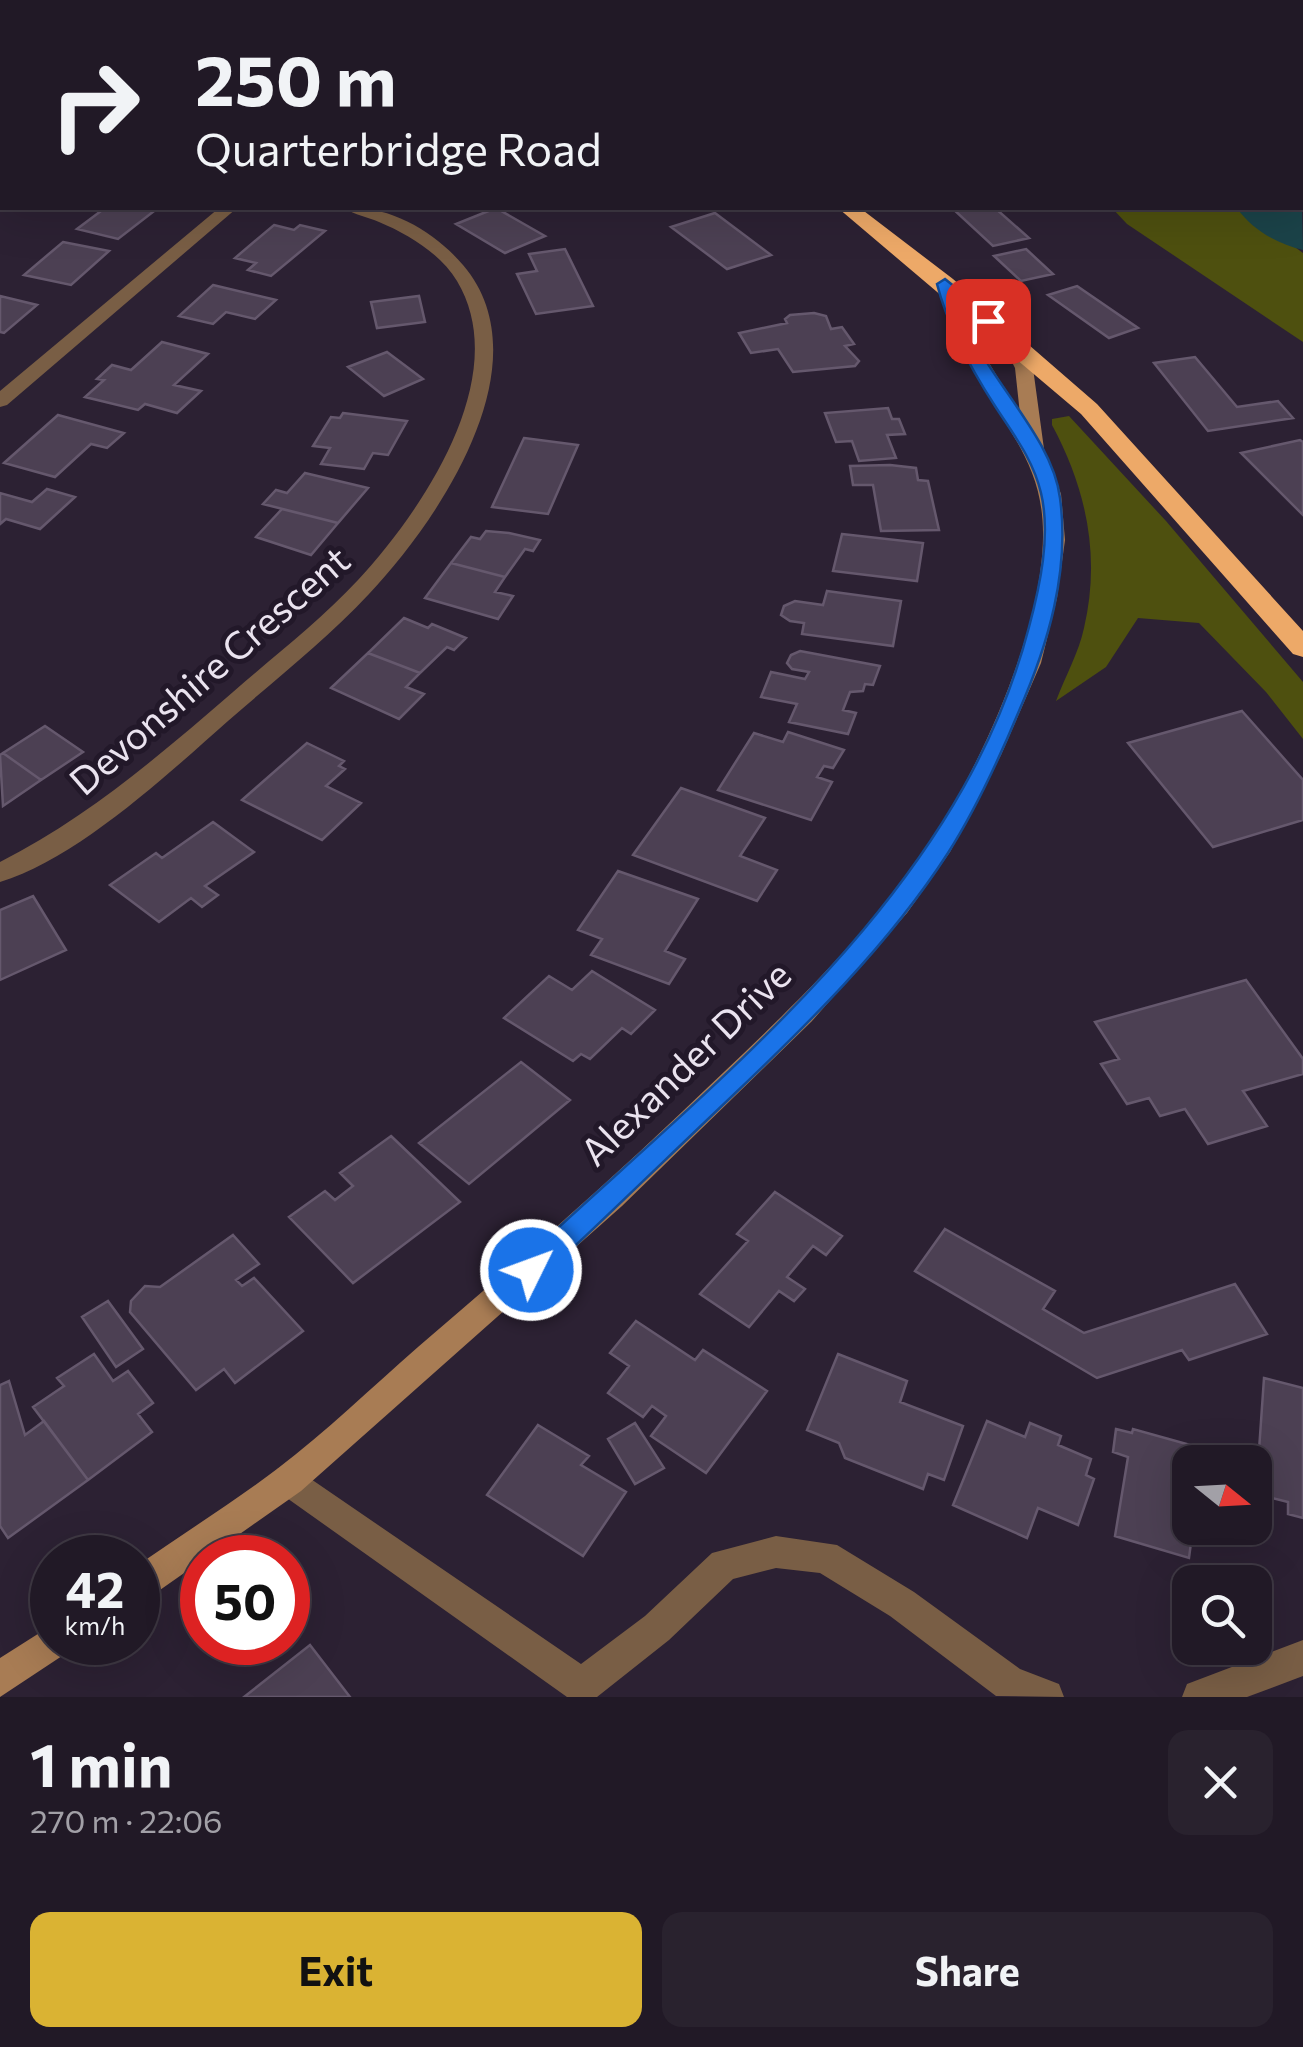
<!DOCTYPE html>
<html lang="en">
<head>
<meta charset="utf-8">
<style>
  body { margin:0; font-family:Commissioner,sans-serif; background:#29222e; color:#f1f3f6; height:100vh; display:flex; flex-direction:column; font-size:38px; white-space:nowrap }
  * { box-sizing:border-box; margin:0 }
  p { font-size:32px; color:#a2a0a7 }
  .icon { flex:none; width:55px; height:55px; fill:none; stroke:currentColor; stroke-width:2; stroke-linecap:round; stroke-linejoin:round }
  .map { position:relative; height:1697px; overflow:hidden }
  .sheet { display:flex; flex-direction:column; background:#211926; flex:1 }
  .sheet>* { flex:none }
  .guide { position:absolute; left:0px; top:0px; width:1305px; height:210px; box-shadow:0 10px 40px #0002,0 0 0 2px #3e3843; background:#211926; color:#f1f3f6; overflow:hidden }
  .needle { width:65px; rotate:108deg }
  .controls { position:absolute; left:1172px; top:1445px; display:grid; gap:20px }
  .controls a { display:grid; place-items:center; width:100px; height:100px; border-radius:20px; background:#211926; box-shadow:0 10px 40px #0002,0 0 0 2px #3e3843; font-size:50px }
  .speed { position:absolute; left:30px; top:1535px; display:flex; gap:20px; font-size:50px; font-weight:700; text-align:center }
  .speed>* { display:grid; place-content:center; width:130px; height:130px; border-radius:50%; background:#211926; box-shadow:0 10px 40px #0002,0 0 0 2px #3e3843; line-height:1 }
  .speed small { font-size:25px; font-weight:400 }
  .speed .limit { border:15px solid #d22; background:#fff; color:#111 }
  .pin { position:absolute; display:grid; place-items:center; width:85px; height:85px; color:#fff; margin:-42px; border-radius:20px; box-shadow:0 5px 15px #0006 }
  .me { position:absolute; width:110px; margin:-55px; rotate:48deg; stroke-linejoin:round; filter:drop-shadow(0 0 8px #0008) }
  .turn { display:flex; align-items:center; gap:35px; height:210px; padding:0 30px; font-size:45px }
  .turn .icon { width:130px; height:130px; stroke-width:2.5 }
  .turn b { display:block; font-size:70px; line-height:85px }
  .round { display:grid; place-items:center; flex:none; width:105px; height:105px; border-radius:20px; background:#29222e }
  .overview { display:flex; align-items:center; justify-content:space-between; height:170px; padding:0 30px }
  h1 { font-size:60px; font-weight:700; line-height:75px }
  .action { display:flex; gap:20px; margin-top:auto; padding:20px 30px }
  .action a { flex:1; height:115px; border-radius:20px; background:#dab333; color:#111; font-size:40px; font-weight:700; line-height:115px; text-align:center }
  .action a+a { background:#29222e; color:#f1f3f6 }
  .map>svg:first-child { display:block }
  .green { fill:#4e500f }
  .lines { fill:none; stroke-linecap:round; stroke-linejoin:round }
  .river { fill:#1b4349; fill-rule:evenodd }
  .building { fill:#4c4053; stroke:#65586d; stroke-width:2.5 }
  .street { fill:#795e45; fill-rule:evenodd }
  .secondary { fill:#a87c54; fill-rule:evenodd }
  .highway { fill:#eda968; fill-rule:evenodd }
  .route { fill:#1a73e8; stroke:#114b97; stroke-width:2.5 }
  .labels { text-anchor:middle; stroke-width:10; stroke-linejoin:round; paint-order:stroke }
  .street-label { font-size:38px; fill:#eae3ef; stroke:#221829 }
</style>
</head>
<body>
<div class="map">
<svg width="1303" height="1697" viewBox="0 0 1303 1697">
  <rect width="100%" height="100%" fill="#2c2133"/>
  <path class="green" d="M786,0h517v205l-1,-203z
    M1112,208h138l15,17 38,28v89l-176,-118z
    M1069,416l97,105 137,161v57l-37,-47 -67,-69 -61,-5 -32,49 -50,34c9,-24 23,-49 28,-73 17,-72 2,-140 -32,-203v-6z"/>
  <g class="lines">
    <path class="river" d="M751,0h55l2,2h-55z
      M1237,208h65l1,42c-25,-6 -51,-20 -66,-42z"/>
  </g>
  <path class="building" d="M105,208h53l-40,31 -41,-10z
    M496,208l49,28 -40,17 -49,-29z
    M952,208h43l34,30 -36,8z
    M715,213l56,42 -44,14 -56,-42z
    M274,225l20,5 6,-5 25,6 -54,45 -23,-6 8,-7 -21,-5z
    M63,242l46,9 -38,34 -47,-10z
    M565,249l28,57 -57,8 -19,-40 20,-3 -8,-17z
    M1026,249l27,25 -32,7 -27,-25z
    M213,285l63,15 -21,19 -29,-7 -13,12 -34,-8z
    M1077,286l61,42 -29,10 -61,-43z
    M0,296l37,9 -33,28 -4,-1z
    M419,296l6,26 -48,6 -6,-26z
    M814,313l12,3 5,13 11,-2 12,17 -9,2 14,15 -4,5 -62,6 -15,-23 -27,4 -12,-20 48,-10 -2,-4 5,-4z
    M162,342l46,12 -34,31 27,6 -24,22 -32,-9 -7,6 -53,-13 19,-17 -7,-1 15,-14 19,5z
    M387,352l36,27 -39,17 -36,-29z
    M1195,357l42,50 41,-6 15,17 -85,13 -54,-68z
    M888,408l4,11h7l6,15 -18,1 9,23 -37,3 -7,-20 -16,1 -11,-29z
    M343,413l64,8 -19,34 -15,-2 -9,16 -43,-5 9,-16 -17,-2 18,-29 9,1z
    M58,415l66,18 -17,15 -16,-4 -36,33 -51,-14z
    M524,438l54,7 -30,69 -56,-7z
    M1300,440l3,2v73l-62,-62z
    M890,465l26,3 2,12 10,1 11,49 -58,1 -8,-46h-20l-3,-19z
    M305,473l63,15 -30,35 -75,-19 13,-14 11,3z
    M47,489l28,8 -35,32 -34,-10 -6,5v-31l32,9z
    M282,509l56,14 -27,32 -55,-18z
    M486,531l23,2 31,7 -7,11 -8,-2 -20,28 -54,-14 20,-26 9,2z
    M842,534l81,9 -6,38 -84,-10z
    M451,563l54,14 -10,15 18,4 -15,23 -73,-21z
    M827,591l74,10 -8,45 -91,-12 2,-11 -14,-2 -9,-6 3,-9 11,-5 28,4z
    M404,618l24,10 4,-4 34,14 -12,12 -7,-3 -27,26 -52,-20z
    M800,651l80,15 -7,19 -8,-1 -2,7 -13,1 -7,18 13,3 -8,21 -59,-12 8,-18 -36,-7 10,-25 34,7 4,-7 -17,-3 -5,-6 4,-8z
    M368,653l52,20 -14,14 18,7 -25,25 -68,-31z
    M1242,711l61,69v40l-90,27 -85,-104z
    M45,726l38,26 -42,28 -38,-27z
    M788,732l56,18 -11,18 -9,-2 -7,11 15,5 -21,38 -93,-30 36,-57 29,9z
    M307,743l37,18 -5,5 6,3 -19,17 35,17 -39,37 -80,-40z
    M3,753l38,27 -38,26 -3,-51z
    M681,788l84,30 -25,38 37,14 -20,31 -124,-46z
    M213,822l41,30 -49,34 13,9 -16,12 -11,-9 -32,24 -49,-37 46,-32 6,5z
    M618,871l80,28 -33,52 20,8 -16,25 -78,-29 11,-16 -24,-9z
    M33,896l33,54 -66,30v-70z
    M592,971l63,39 -24,24 -9,-6 -32,31 -9,-5 -8,7 -69,-43 45,-42 23,14z
    M1246,980l57,79v15l-60,17 24,35 -59,18 -23,-35 -25,7 -11,-18 -22,6 -26,-40 18,-5 -24,-37z
    M521,1062l49,38 -101,84 -50,-41z
    M391,1136l69,66 -107,81 -64,-66 36,-26 10,9 18,-14 -13,-13z
    M775,1192l67,44 -16,19 -13,-9 -26,31 18,12 -11,12 -15,-10 -30,36 -49,-33 48,-53 -11,-7z
    M945,1229l110,62 -12,18 41,24 151,-49 32,50 -78,26 -7,-10 -85,28 -182,-107z
    M233,1235l26,29 -23,16 6,6 12,-8 49,53 -68,52 -11,-14 -28,21 -66,-78 1,-11 14,-15 15,1z
    M108,1301l35,48 -27,18 -34,-50z
    M636,1321l59,39 8,-10 64,41 -61,82 -55,-37 15,-20 -14,-10 -9,11 -35,-24 21,-27 -19,-13z
    M94,1354l19,27 15,-10 25,32 -15,11 14,18 -64,48 -55,-73 31,-21 -7,-8z
    M838,1354l69,27 -7,21 63,24 -19,54 -16,-6 -5,15 -78,-31 -6,-15 -32,-13z
    M1264,1378l39,10v130l-15,-4v-12l-32,-8z
    M9,1381l16,54 19,-14 44,59 -80,58 -8,-12v-141z
    M987,1421l38,16 5,-14 31,13 -3,9 33,14 -5,16 8,4 -16,46 -40,-17 -11,30 -74,-33z
    M635,1423l29,45 -29,16 -27,-45z
    M538,1425l51,31 -8,9 45,27 -43,64 -96,-61z
    M1116,1429l16,4 1,-4 111,31 -54,2 3,66 -4,30 -74,-22 13,-79 -15,-5z
    M310,1645l40,52h-106z"/>
  <g class="lines">
    <path class="street" d="M24,0h14v2h-14z
      M0,21h2v8h-2z
      M2,75v11l-2,1v-11z
      M219,208h18l-230,197 -7,2v-16z
      M345,208c44,-3 89,23 118,57 83,97 -24,255 -94,329 -43,46 -93,85 -141,127 -60,53 -151,138 -228,161v-20c87,-44 160,-107 233,-170 42,-37 87,-71 125,-112 64,-69 156,-204 99,-299 -16,-27 -49,-47 -78,-59 -11,-5 -25,-7 -34,-14z
      M289,1464l292,200 64,-48 67,-63 64,-17 61,9 77,47 106,77 39,15 5,13 -68,-1 -106,-80 -70,-43 -44,-5 -43,11 -64,61 -72,57h-30l-290,-206 -4,-11 4,-11z
      M1303,1640v36l-56,21h-65l5,-13z"/>
    <path class="secondary" d="M945,279l9,5 26,64 40,66 -5,-46 -14,-28 2,-4h14l16,32 11,81 17,45 4,46 -8,58 -16,65 -40,92 -51,97 -43,61 -95,108 -190,185 -321,285 -151,106 -12,5v-37c46,-32 94,-62 139,-96 49,-37 94,-81 141,-122 90,-77 179,-154 265,-236 87,-83 179,-166 246,-267 52,-78 113,-213 114,-307 1,-66 -30,-100 -62,-153 -19,-32 -34,-65 -45,-100z
      M52,1625v17h18l-5,12 -65,43v-39z"/>
    <path class="highway" d="M574,0h20l2,2h-20z
      M838,208h22l93,71 144,125 206,227v26l-10,-3 -212,-240z"/>
  </g>
  <path class="route" d="M945,279l52,42 -15,4 -23,-21c18,67 93,128 101,194 10,73 -12,147 -41,213 -20,48 -43,98 -71,142 -60,93 -141,172 -221,248 -62,59 -124,119 -187,178l-9,4 -10,-4 -4,-9 4,-8c194,-182 438,-365 508,-635 11,-41 22,-92 12,-134 -8,-34 -28,-59 -46,-87 -24,-37 -47,-79 -58,-122z"/>
  <g class="labels">
    <g class="street-label">
      <text transform="translate(210 671) rotate(-41)" y="13">Devonshire Crescent</text>
      <text transform="translate(686 1064) rotate(-44)" y="13">Alexander Drive</text>
    </g>
  </g>
</svg>
<div class="controls">
<a><svg class="needle" viewBox="-14 -14 28 28"><path d="M0-13l5 13h-10z" fill="#e53935"/><path d="M0 13l5-13h-10z" fill="#a2a0a7"/></svg></a>
<a><svg class="icon" aria-label="search" viewBox="0 0 24 24"><circle cx="10" cy="10" r="6"/><path d="M15 15l6 6"/></svg></a>
</div>
<div class="speed"><div>42<small>km/h</small></div><div class="limit">50</div></div>
<div class="pin" style="left:988px;top:321px;background:#d93025"><svg class="icon" aria-label="arrive" viewBox="0 0 24 24"><path d="M6 21V4h12l-3 4 3 4H6"/></svg></div>
<svg class="me" style="left:531px;top:1270px" viewBox="-20 -20 40 40"><circle r="17" fill="#1a73e8" stroke="#fff" stroke-width="3"/><path d="M0-11L8 9 0 5-8 9z" fill="#fff"/></svg>
<div class="guide">
<div class="turn"><svg class="icon" aria-label="right" viewBox="0 0 24 24"><path d="M7 20v-9h11M14 6l5 5-5 5"/></svg><div><b>250 m</b>Quarterbridge Road</div></div>
</div>
</div>
<section class="sheet">
<div class="overview"><div><h1>1 min</h1><p>270 m · 22:06</p></div><a class="round"><svg class="icon" aria-label="close" viewBox="0 0 24 24"><path d="M6 6l12 12M18 6L6 18"/></svg></a></div>
<div class="action"><a>Exit</a><a>Share</a></div>
</section>
</body>
</html>
